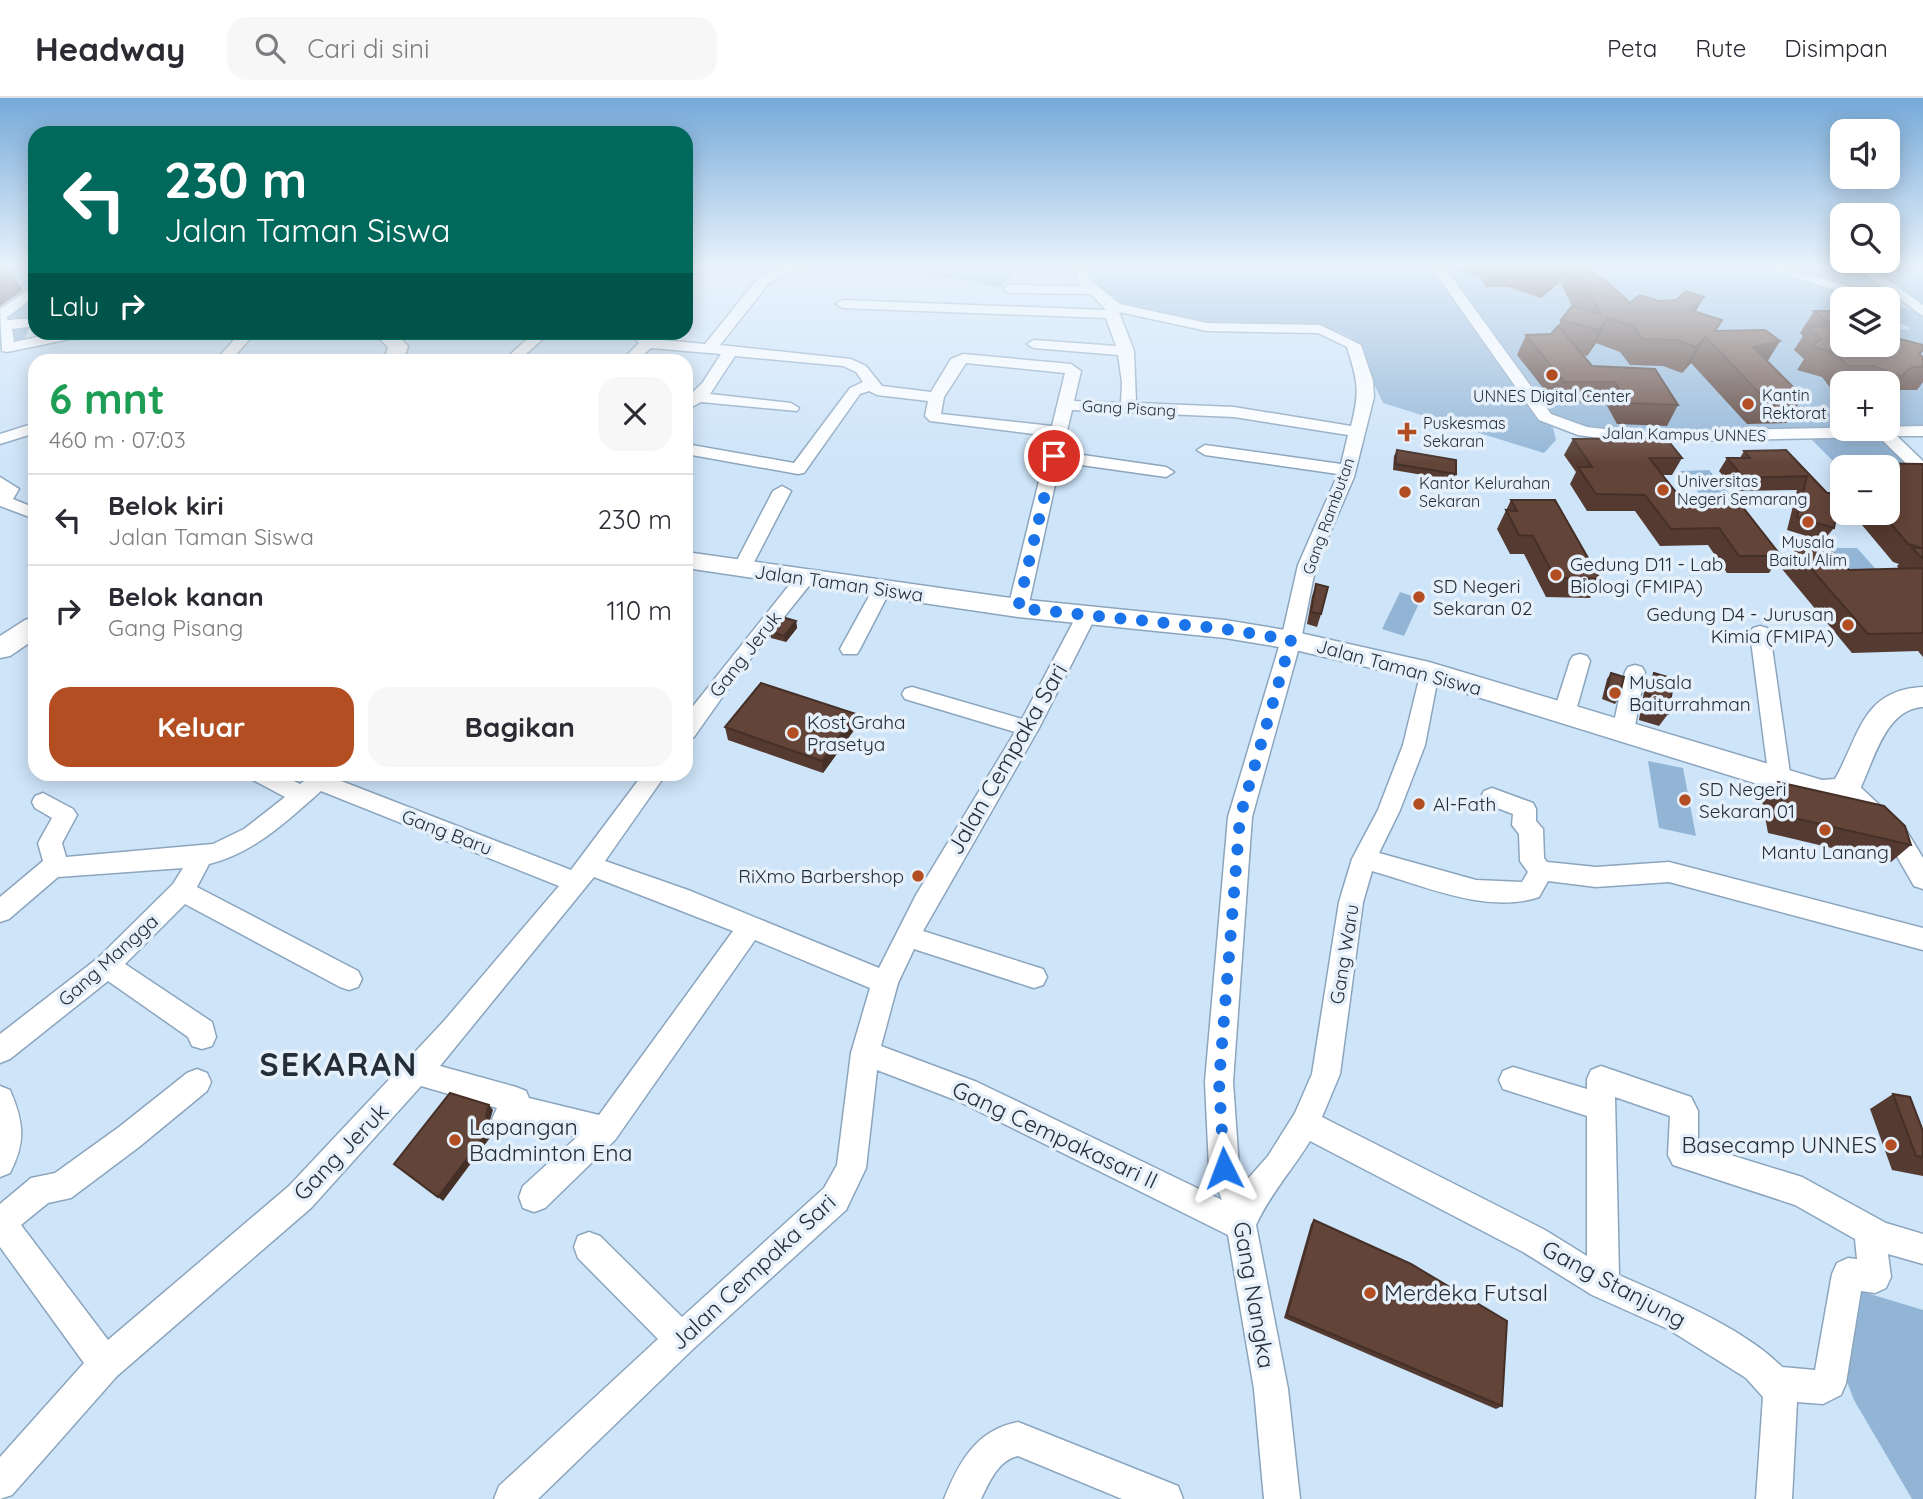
<!DOCTYPE html>
<html lang="id">
<head>
<meta charset="utf-8">
<style>
  body { margin:0; font-family:Quicksand,sans-serif; background:#f7f7f7; color:#2b2b33; height:100vh; display:flex; flex-direction:column; font-size:26px; white-space:nowrap }
  * { box-sizing:border-box; margin:0 }
  p { font-size:23px; color:#7c7c81 }
  .icon { flex:none; width:38px; height:38px; fill:none; stroke:currentColor; stroke-width:2; stroke-linecap:round; stroke-linejoin:round }
  .map { position:relative; flex:1; overflow:hidden }
  .drawer { position:absolute; left:28px; top:256px; width:665px; height:427px; display:flex; flex-direction:column; background:#fff; border-radius:21px; box-shadow:0 4px 18px #0003 }
  .drawer>* { flex:none }
  .top-card { position:absolute; left:28px; top:28px; width:665px; height:214px; border-radius:21px; box-shadow:0 4px 18px #0003; background:#00695c; color:#fff; overflow:hidden }
  .tools { position:absolute; left:1830px; top:21px; display:grid; gap:14px }
  .tools a { display:grid; place-items:center; width:70px; height:70px; border-radius:14px; background:#fff; box-shadow:0 4px 18px #0003; font-size:35px }
  .pin { position:absolute; display:grid; place-items:center; width:60px; height:60px; color:#fff; margin:-30px; border:4px solid #fff; border-radius:50%; box-shadow:0 2px 7px #0007 }
  .me { position:absolute; width:77px; margin:-38px; rotate:357deg; stroke-linejoin:round; filter:drop-shadow(0 0 5px #0008) }
  .turn { display:flex; align-items:center; gap:24px; height:147px; padding:0 21px; font-size:32px }
  .turn .icon { width:91px; height:91px; stroke-width:2.5 }
  .turn b { display:block; font-size:49px; line-height:60px }
  .then { display:flex; align-items:center; height:66px; padding:0 21px; background:#0003; gap:14px; font-size:26px }
  .round { display:grid; place-items:center; flex:none; width:74px; height:74px; border-radius:21px; background:#f7f7f7 }
  .overview { display:flex; align-items:center; justify-content:space-between; height:119px; padding:0 21px }
  h1 { font-size:42px; font-weight:700; line-height:52px; color:#1e9e55 }
  .cta { display:flex; gap:14px; margin-top:auto; padding:14px 21px }
  .cta a { flex:1; height:80px; border-radius:21px; background:#b34e22; color:#fff; font-size:28px; font-weight:700; line-height:80px; text-align:center }
  .cta a+a { background:#f7f7f7; color:#2b2b33 }
  ul { padding:0; list-style:none }
  li { display:flex; align-items:center; gap:21px; height:91px; padding:0 21px; border-top:2px solid #e1e1e2 }
  li div { flex:1 }
  li b { display:block; font-size:26px }
  li em { font-style:normal }
  header { display:flex; align-items:center; gap:42px; box-sizing:border-box; height:98px; padding:0 35px; background:#fff; border-bottom:2px solid #e1e1e2 }
  header strong { font-size:33px }
  nav { display:flex; gap:38px; margin-inline-start:auto; font-size:24px }
  .search { width:490px; height:63px; background:#f7f7f7; display:flex; align-items:center; gap:18px; box-sizing:border-box; padding:0 24px; border-radius:21px; color:#7c7c81; font-size:26px }
  .map>svg:first-child { display:block }
  .green { fill:#92b5d6; fill-rule:evenodd }
  .lines { fill:none; stroke-linecap:round; stroke-linejoin:round }
  .minor-casing { stroke:#8ba5be; stroke-width:3 }
  .secondary-casing { stroke:#8ba5be; stroke-width:3 }
  .minor { fill:#fff; fill-rule:evenodd }
  .secondary { fill:#fff; fill-rule:evenodd }
  .wall { fill:#553a31 }
  .shaded-wall { fill:#453028 }
  .building { fill:#634439; stroke:#453028; stroke-width:2 }
  .route { stroke:#1a73e8; stroke-width:12; stroke-dasharray:0 21.6 }
  .poi-dot { fill:#b34e22; stroke:#e5f0fb; stroke-width:2.5 }
  .labels { text-anchor:middle; stroke-width:7; stroke-linejoin:round; paint-order:stroke }
  .far-poi-label { font-size:16px; fill:#242e38; stroke:#e5f0fb; text-anchor:start }
  .far-street-label { font-size:16px; fill:#242e38; stroke:#e5f0fb }
  .poi-label { font-size:19px; fill:#242e38; stroke:#e5f0fb; text-anchor:start }
  .street-label { font-size:19px; fill:#242e38; stroke:#e5f0fb }
  .near-street-label { font-size:23px; fill:#242e38; stroke:#e5f0fb }
  .near-poi-label { font-size:23px; fill:#242e38; stroke:#e5f0fb; text-anchor:start }
  .near-district-label { font-size:32px; font-weight:bold; letter-spacing:2px; fill:#242e38; stroke:#e5f0fb }
</style>
</head>
<body>
<header>
<strong>Headway</strong>
<div class="search"><svg class="icon" aria-label="search" viewBox="0 0 24 24"><circle cx="10" cy="10" r="6"/><path d="M15 15l6 6"/></svg>Cari di sini</div>
<nav><a>Peta</a><a>Rute</a><a>Disimpan</a></nav>
</header>
<div class="map">
<svg width="1923" height="1401" viewBox="0 0 1923 1401">
  <rect width="100%" height="100%" fill="#cee4f9"/>
  <path class="green" d="M0,170h35v46l-11,26 -24,7z
    M870,170h142l1,6 -12,13 -15,-1 -2,-4 -113,-12z
    M1084,170h352l106,150 11,9 3,13 -12,13 -161,-50 -30,-64 -28,-13 -122,-2 -82,-20 -25,-18z
    M1446,170h323l106,31h-32v46h45v-17l21,2 1,-3 -22,-7v-17l35,11v116l-295,4 -42,-4 -35,-13zM1843,285h45v46h-45z
    M1774,170h85l29,20 -25,6z
    M1865,170h58v42z
    M1882,337l41,38 -35,-6h-45v4l-35,-35z
    M1709,372l33,38h-30l-32,-37z
    M1811,450h46l25,28 -47,1z
    M1400,494l21,7 -17,37 -22,-7z
    M1648,663l35,7 13,68 -37,-8z
    M1850,1190l73,22v189h-11l-58,-99 -21,-56z"/>
  <g class="lines">
    <defs>
      <path id="minor" d="M787,170h18l-36,15 -49,62 131,14 15,7 16,20 49,6 20,-33 12,-5 108,10 10,7 -7,30 47,2 1,-21 -4,-27 -84,-7 -7,-4 7,-4 82,6 -10,-28 -263,-10 -7,-4 7,-4 263,10 -15,-16 -81,-1 -7,-4 7,-4 70,1 -6,-18h12l4,12 30,24 87,19 113,2 41,20 12,36 1,16 -20,80 -38,88 -15,75 -49,177 -19,265 6,85 6,15 23,-26 27,-43 17,-39 27,-172 13,-43 26,-49 25,-65 19,-78h14l3,5 -14,73 -25,65 -21,43 97,27 46,2 6,-10 -8,-11 -1,-27 -7,-9 1,-11 -29,-11 -3,-6 3,-6 8,-3 41,15 3,6v12l7,8 1,29 3,4 49,5 73,-5 254,66v22l-254,-68 -73,5 -48,-6 -9,16c-52,18 -116,-12 -167,-26l-9,31 -23,172 -18,43 223,113 42,26v-140l-84,-27 -4,-9 4,-9 10,-4 74,22v-10l4,-9 10,-4 90,31 7,14v34l104,32 84,46 37,11v30l-35,-10 3,23 -5,11 -11,5 -14,-2 -15,92 -5,12 -18,9 -26,-2 -5,97h-36l7,-102 -17,-19 -78,-49 -76,-34 -69,-43 -213,-111c-17,28 -40,53 -54,84l32,164 12,110h-36l-10,-110 -26,-154 -270,-134 -81,-31 -11,98 -20,42 -154,140 -154,149h-44l5,-13 159,-147 -80,-81 -4,-11 4,-11 11,-4 11,4 82,81 142,-129 13,-23 14,-112 19,-65 -115,-48 -140,200 -70,68 -11,4 -11,-4 -4,-11 4,-11 54,-49 -57,-14 -4,6 -10,4 -10,-4 -4,-10 5,-11 -76,-22 -110,122 -194,168 -105,119 -12,4v-42l84,-94 -84,-116v-43l31,-26 24,-5 64,-46 68,-54 10,-4 10,4 4,9 -4,9 -68,56 -68,51 -23,5 -27,22 87,115 181,-154 155,-165 115,-135 -238,-95c-34,30 -67,62 -112,73l-12,23 161,84 4,8 -4,8 -9,3 -9,-3 -155,-83 -60,60 87,58 4,15 -4,9 -10,3 -10,-3 -4,-9 -80,-56 -98,78 -10,4v-29l98,-76 75,-74 10,-16 -125,9 -49,42 -9,3v-25l43,-36 -5,-18 14,-25 -17,-10 -3,-6 3,-6 8,-3 30,16 4,6 -15,28 4,14 147,-13 31,-15 41,-32 -32,-17 -3,-6h29l21,10 13,-10h25l-2,5 235,91 72,-96h23l-61,87 83,29 191,78 37,-73 99,-163 -110,-33 -3,-5 3,-5 7,-2 110,32 57,-108h14l3,5 -57,112 -116,203 120,38 4,8 -4,8 -9,3 -120,-39 -16,34 -17,63 96,36 245,118 -13,-32 -4,-86 23,-265 53,-177 17,-75 40,-91 -133,-19 -8,-5 8,-5 136,19 7,-29 -114,-18 -162,-7 -10,42 104,15 8,5 -8,5 -106,-15 -32,146 -3,4h-14l-3,-4 42,-172 -120,-15 -5,-5 3,-15 -51,-6 -8,-4 -9,3 -56,79 -6,1 -112,-20v-10l108,19 56,-75 13,-6 -7,-10 -13,-6 -108,-10 -25,38 81,9 8,5 -2,3 -96,-9 -11,6 -4,-1v-8l17,-17 18,-28 -70,-6 -14,12h-15l17,-17 -10,-11h16l7,7 53,5 54,-67zM1119,214l88,19 111,2 29,14c11,35 13,44 4,79l-117,-19 -98,-4 -2,-52zM966,265l99,10 -13,53 -111,-12 3,-17zM594,779l139,54 -134,184 -70,-17 -3,-7 -10,-4 -76,-21zM1615,999l55,19 -2,39 5,10 122,40 60,34 2,20 -9,-1 -11,5 -5,11 -17,96 -33,-3c-38,-39 -114,-70 -163,-92z
        M1432,170h13l106,146 36,13 43,5 293,-6v10h-26l26,25v14l-6,-1 -38,-37 -249,5 -52,-7 -39,-15z
        M1764,170h20l99,28 2,3h-21z
        M1856,170h15l52,37v11z
        M35,188v10l-29,22 2,2 27,-2v8l-23,3 2,13 47,-10h147l-7,4 -131,3 -63,13 -5,-1 -2,-42z
        M241,234h15l-25,28h-15z
        M535,234h16l-32,28h-15z
        M35,325v10l-35,11v-10z
        M0,379l19,12 -6,10 22,9v11l-35,-13z
        M782,388l9,5 -40,77 -2,4h-14l-2,-4 40,-77z
        M805,474l7,2 2,4 -2,4 -72,90 -46,65 -8,2v-24l112,-141z
        M882,485l7,2 2,4 -31,60 -3,5h-14l-3,-5 33,-60 2,-4z
        M1760,528l7,2 3,5 21,147 -3,6 -8,2 -8,-2 -3,-6 -19,-147 3,-5z
        M1580,556l7,2 3,5 -15,53 -3,5 -8,3 -8,-3 -3,-5 17,-53 3,-5z
        M1635,567l7,2 3,5 -11,59 -3,6 -8,2 -8,-2 -3,-6 13,-59 3,-5z
        M1846,680l8,3 52,49 17,28v31l-9,-3 -24,-42 -52,-51 -3,-6 3,-6z
        M0,988l10,4c14,33 16,51 0,83l-10,4z
        M1018,1324l160,64 5,13h-61l-104,-43c-20,4 -29,27 -37,43h-37c15,-37 32,-69 74,-77z"/>
      <path id="secondary" d="M372,234h22l14,14 -4,14h-20l4,-13z
        M686,454l332,47 207,21 66,11 138,31 393,118 13,-1c25,-44 27,-89 88,-92v20c-40,2 -50,59 -66,88l-21,9h-14l-396,-123 -135,-32 -66,-11 -207,-21 -332,-49z
        M35,519v22l-25,17 -10,2v-22l25,-16z"/>
    </defs>
    <use href="#minor" class="minor-casing"/>
    <use href="#secondary" class="secondary-casing"/>
    <use href="#minor" class="minor"/>
    <use href="#secondary" class="secondary"/>
  </g>
  <path class="wall" d="M1452,170h137l8,10 33,25 66,9 20,19 64,10 -13,20 36,36 -17,26 -39,1 -56,-61 -9,10 -19,-7 -33,-1 -10,-13 -24,-9 -9,13 -5,-1 10,11 86,39 -11,21 -50,-2 -12,-22 -50,1 -38,-48 9,-20 25,-1 7,-7 3,-7 11,-14 -12,-24 -19,16 -33,-11h-22l-6,-10z
    M1814,213h29v34l57,-6 23,6v6l-3,3 3,3v25l-6,8h-22l-7,6v-13h-45v7h-11l-10,-13 -25,-7 7,-11 -10,-9 9,-14 -3,-3z
    M1573,341l109,19 -10,17h-10l21,26 98,55 -12,17h-42l-19,-28 -48,1 -25,-35h-48l-17,-27 6,-12 -12,-17z
    M1397,352l59,24 -3,6 -60,-10 1,-14z
    M1786,352l41,43 7,35 -11,13 -36,-11 10,-40 -62,1 -16,-20 8,-13h13l4,-7z
    M1850,365l73,1v193l-5,-6 -66,2 -70,-84 13,-19 54,20 50,-1 -2,-3 2,-2 -6,-2 -41,-49h36v-46h-41z
    M1843,375v15l-7,-7z
    M1511,402l89,79 -10,19 -44,-1 -22,-43h-14l-13,-25z
    M1316,486l5,30 -4,13 -10,-3 5,-28z
    M796,523l1,7 -11,14 -15,-4 -1,-7z
    M1611,575l8,25 -4,6 -13,-5 5,-20z
    M1654,575l14,41 -9,12 -20,-6 6,-34z
    M856,616l1,12 -34,47 -95,-33 -3,-13z
    M1778,684l133,63 -20,17 -123,-29 -6,-33z
    M1893,996l30,37v45l-31,-6 -22,-61z
    M1314,1122l188,186 -6,3 -212,-91 27,-94z"/>
  <path class="shaded-wall" d="M0,170h8l15,22 -23,16z
    M1558,170h8l-6,14 -19,16 10,-25z
    M1704,199l-14,25v-12z
    M1608,220l-12,25 -9,13 12,-26z
    M1706,239l-15,26 -9,10 14,-26z
    M1780,243l-16,26 -11,-20z
    M1923,252l-28,40 -7,6v-2l13,-18z
    M796,523l1,7 -11,14 -2,-6z
    M856,616l1,12 -34,47 -1,-12z
    M489,1007l4,5 -3,10 5,11 -52,70 -5,-4 48,-82z"/>
  <path class="building" d="M1535,170h23l-7,5z
    M1576,170h13l8,10h6l27,25 10,-8 19,6 17,-1 10,-9 18,6 -14,13 32,10 -7,11 50,-1 15,11 -27,6 50,50 -39,1 -58,-61 -10,10 -20,-7 -33,-1 -10,-13 -25,-8 -9,12 -38,-10 11,-14 29,8z
    M1814,213h29v34h45v-16l12,10 23,6v5l-4,4 4,3v10h-11l-11,9 -28,-10h-26l-10,-12 -25,-8 9,-7 -13,-12 24,-1z
    M1558,228l34,40 63,3 23,36 -50,-2 -13,-21h-51l-38,-47 25,-1z
    M1666,340l16,20h-33l34,43h55l43,55h-42l-20,-28 -48,1 -26,-34 -49,-1 -18,-27h14l-19,-28z
    M1397,352l59,10v14l-61,-10z
    M1786,352l41,43h14l-7,35 -37,-11 10,-41 -63,2 -17,-20h23l-6,-7z
    M1850,365l73,1v95l-11,-11h10l-14,-4 -26,-31h6v-46h-35z
    M1511,402h44l45,79 -45,-1 -22,-42 -14,-1 -13,-25 11,1z
    M1795,452h35l19,20 74,-2v65l-55,1z
    M1316,486l12,3 -7,27 -10,-2z
    M782,519l14,4 -12,15 -14,-5z
    M1611,575l13,4 -5,21 -13,-5z
    M1654,575l20,6 -6,35 -21,-6z
    M761,585l95,31 -34,47 -97,-34z
    M1778,684l106,24 21,20 6,19 -126,-29z
    M450,995l39,12 -3,10 5,12 -53,70 -44,-33z
    M1893,996l17,3 13,34v26l-7,-1z
    M1314,1122l97,44 96,57 -5,85 -215,-91z"/>
  <linearGradient id="sky" x2="0" y2="1"><stop stop-color="#75a9d8"/><stop offset="0.46" stop-color="#e9f3fc"/><stop offset="1" stop-color="#e9f3fc" stop-opacity="0"/></linearGradient>
  <rect width="1923" height="366" fill="url(#sky)"/>
  <g class="lines">
    <path class="route" d="M1054,358l-36,152 207,21 66,11 -51,177 -21,265 5,86"/>
  </g>
  <g class="poi-dot">
    <circle cx="1552" cy="277" r="7"/>
    <circle cx="1748" cy="306" r="7"/>
    <path d="M1403.5 323.5h7v7h7v7h-7v7h-7v-7h-7v-7h7z"/>
    <circle cx="1663" cy="392" r="7"/>
    <circle cx="1405" cy="394" r="7"/>
    <circle cx="1808" cy="424" r="7"/>
    <circle cx="1556" cy="477" r="7"/>
    <circle cx="1419" cy="499" r="7"/>
    <circle cx="1848" cy="527" r="7"/>
    <circle cx="1615" cy="595" r="7"/>
    <circle cx="793" cy="635" r="7"/>
    <circle cx="1685" cy="702" r="7"/>
    <circle cx="1419" cy="706" r="7"/>
    <circle cx="1825" cy="732" r="7"/>
    <circle cx="918" cy="778" r="7"/>
    <circle cx="455" cy="1042" r="7"/>
    <circle cx="1891" cy="1047" r="7"/>
    <circle cx="1370" cy="1195" r="7"/>
  </g>
  <g class="labels">
    <g class="far-poi-label">
      <text x="1762" y="303">Kantin<tspan x="1762" dy="18">Rektorat</tspan></text>
      <text x="1552" y="304" text-anchor="middle">UNNES Digital Center</text>
      <text x="1423" y="331">Puskesmas<tspan x="1423" dy="18">Sekaran</tspan></text>
      <text x="1677" y="389">Universitas<tspan x="1677" dy="18">Negeri Semarang</tspan></text>
      <text x="1419" y="391">Kantor Kelurahan<tspan x="1419" dy="18">Sekaran</tspan></text>
      <text x="1808" y="450" text-anchor="middle">Musala<tspan x="1808" dy="18">Baitul Alim</tspan></text>
    </g>
    <g class="far-street-label">
      <text transform="translate(1129 310) rotate(3)" y="6">Gang Pisang</text>
      <text transform="translate(1684 336) rotate(1)" y="6">Jalan Kampus UNNES</text>
      <text transform="translate(1328 418) rotate(-70)" y="6">Gang Rambutan</text>
    </g>
    <g class="poi-label">
      <text x="1570" y="473">Gedung D11 - Lab<tspan x="1570" dy="22">Biologi (FMIPA)</tspan></text>
      <text x="1433" y="495">SD Negeri<tspan x="1433" dy="22">Sekaran 02</tspan></text>
      <text x="1834" y="523" text-anchor="end">Gedung D4 - Jurusan<tspan x="1834" dy="22">Kimia (FMIPA)</tspan></text>
      <text x="1629" y="591">Musala<tspan x="1629" dy="22">Baiturrahman</tspan></text>
      <text x="807" y="631">Kost Graha<tspan x="807" dy="22">Prasetya</tspan></text>
      <text x="1699" y="698">SD Negeri<tspan x="1699" dy="22">Sekaran 01</tspan></text>
      <text x="1433" y="713">Al-Fath</text>
      <text x="1825" y="761" text-anchor="middle">Mantu Lanang</text>
      <text x="904" y="785" text-anchor="end">RiXmo Barbershop</text>
    </g>
    <g class="street-label">
      <text transform="translate(839 485) rotate(8)" y="7">Jalan Taman Siswa</text>
      <text transform="translate(745 556) rotate(-52)" y="7">Gang Jeruk</text>
      <text transform="translate(1399 569) rotate(15)" y="7">Jalan Taman Siswa</text>
      <text transform="translate(447 734) rotate(21)" y="7">Gang Baru</text>
      <text transform="translate(1344 856) rotate(-81)" y="7">Gang Waru</text>
      <text transform="translate(108 862) rotate(-42)" y="7">Gang Mangga</text>
    </g>
    <g class="near-street-label">
      <text transform="translate(1007 661) rotate(-60)" y="8">Jalan Cempaka Sari</text>
      <text transform="translate(1055 1037) rotate(25)" y="8">Gang Cempakasari II</text>
      <text transform="translate(341 1054) rotate(-46)" y="8">Gang Jeruk</text>
      <text transform="translate(753 1174) rotate(-43)" y="8">Jalan Cempaka Sari</text>
      <text transform="translate(1614 1186) rotate(28)" y="8">Gang Stanjung</text>
      <text transform="translate(1254 1197) rotate(80)" y="8">Gang Nangka</text>
    </g>
    <g class="near-poi-label">
      <text x="469" y="1037">Lapangan<tspan x="469" dy="26">Badminton Ena</tspan></text>
      <text x="1877" y="1055" text-anchor="end">Basecamp UNNES</text>
      <text x="1384" y="1203">Merdeka Futsal</text>
    </g>
    <g class="near-district-label">
      <text x="339" y="978">SEKARAN</text>
    </g>
  </g>
</svg>
<div class="tools">
<a><svg class="icon" aria-label="sound" viewBox="0 0 24 24"><path d="M4 9h4l5-4v14l-5-4H4zM17 9q2 3 0 6"/></svg></a>
<a><svg class="icon" aria-label="search" viewBox="0 0 24 24"><circle cx="10" cy="10" r="6"/><path d="M15 15l6 6"/></svg></a>
<a><svg class="icon" aria-label="layers" viewBox="0 0 24 24"><path d="M12 4l9 5-9 5-9-5zM3 14l9 5 9-5"/></svg></a>
<a>+</a>
<a>−</a>
</div>
<div class="pin" style="left:1054px;top:358px;background:#d93025"><svg class="icon" aria-label="arrive" viewBox="0 0 24 24"><path d="M6 21V4h12l-3 4 3 4H6"/></svg></div>
<svg class="me" style="left:1224px;top:1070px" viewBox="-20 -20 40 40"><path d="M0-17L14 15 0 8-14 15z" fill="#1a73e8" stroke="#fff" stroke-width="4"/></svg>
<div class="top-card">
<div class="turn"><svg class="icon" aria-label="left" viewBox="0 0 24 24"><path d="M17 20v-9H6M10 6l-5 5 5 5"/></svg><div><b>230 m</b>Jalan Taman Siswa</div></div>
<div class="then">Lalu<svg class="icon" aria-label="right" viewBox="0 0 24 24"><path d="M7 20v-9h11M14 6l5 5-5 5"/></svg></div>
</div>
<section class="drawer">
<div class="overview"><div><h1>6 mnt</h1><p>460 m · 07:03</p></div><a class="round"><svg class="icon" aria-label="close" viewBox="0 0 24 24"><path d="M6 6l12 12M18 6L6 18"/></svg></a></div>
<ul>
<li><svg class="icon" aria-label="left" viewBox="0 0 24 24"><path d="M17 20v-9H6M10 6l-5 5 5 5"/></svg><div><b>Belok kiri</b><p>Jalan Taman Siswa</p></div><em>230 m</em></li>
<li><svg class="icon" aria-label="right" viewBox="0 0 24 24"><path d="M7 20v-9h11M14 6l5 5-5 5"/></svg><div><b>Belok kanan</b><p>Gang Pisang</p></div><em>110 m</em></li>
</ul>
<div class="cta"><a>Keluar</a><a>Bagikan</a></div>
</section>
</div>
</body>
</html>
